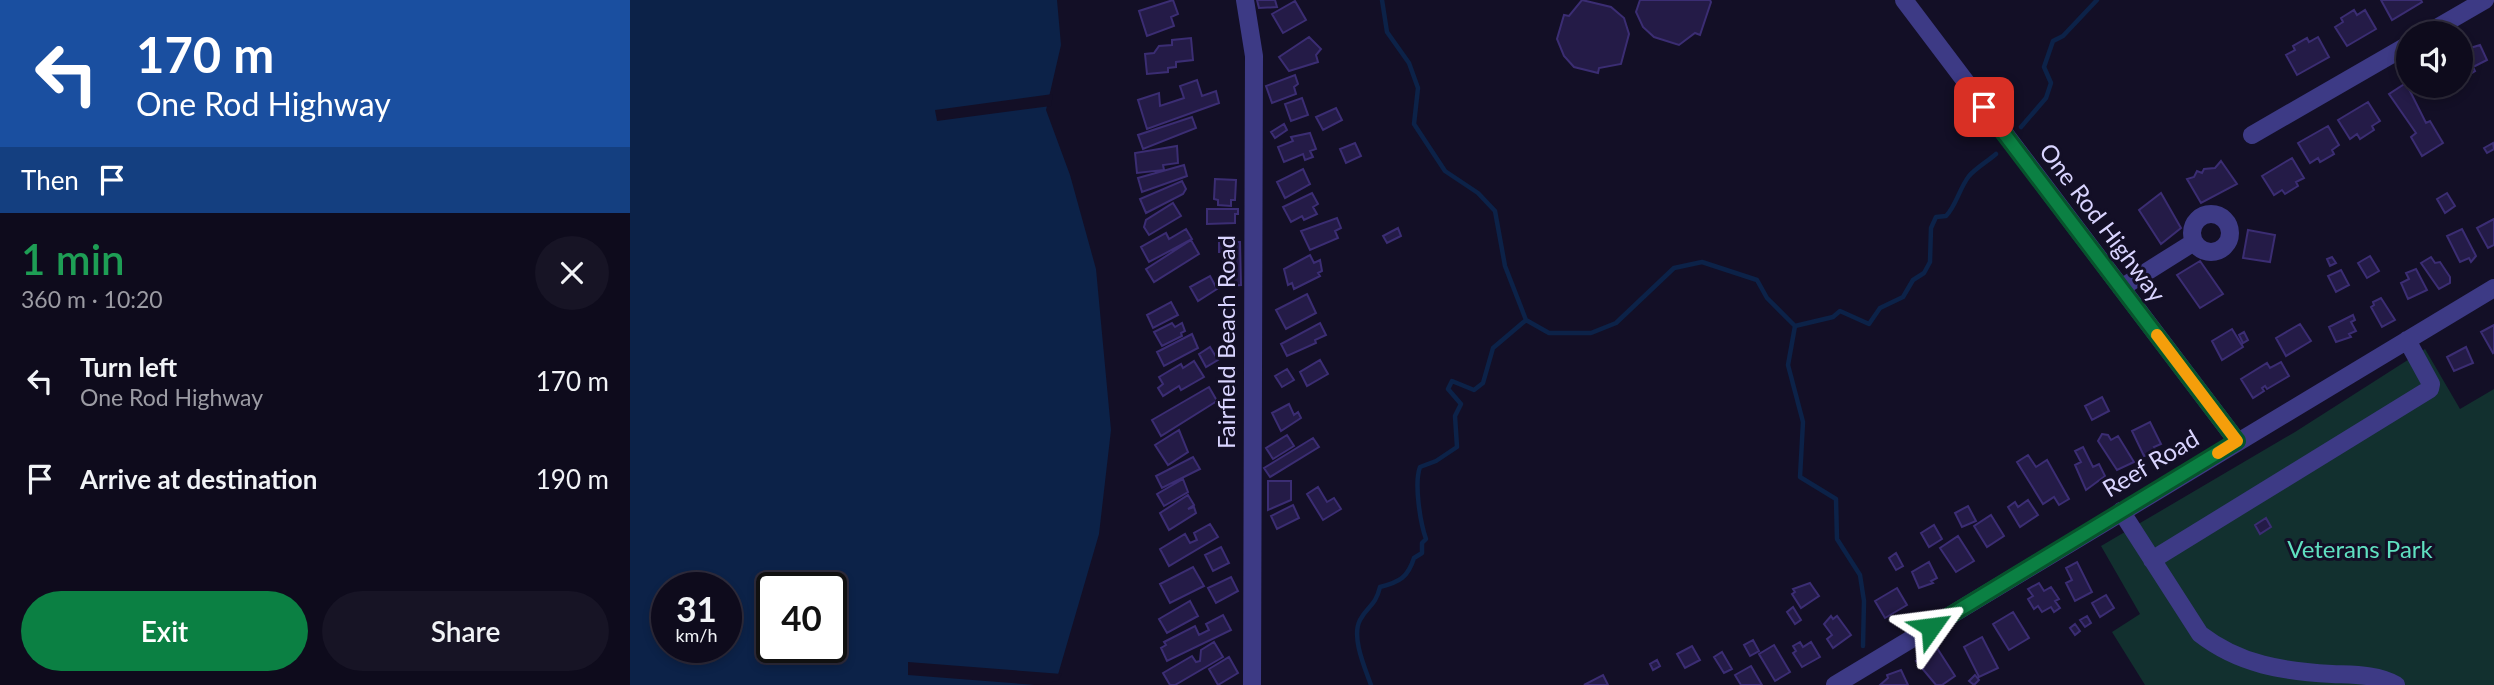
<!DOCTYPE html>
<html lang="en">
<head>
<meta charset="utf-8">
<style>
  body { margin:0; font-family:Lato,sans-serif; background:#171425; color:#f1f3f6; height:100vh; display:flex; flex-direction:column; font-size:26px; white-space:nowrap }
  * { box-sizing:border-box; margin:0 }
  p { font-size:23px; color:#9b9ba3 }
  .icon { flex:none; width:38px; height:38px; fill:none; stroke:currentColor; stroke-width:2; stroke-linecap:round; stroke-linejoin:round }
  .map { position:relative; flex:1; overflow:hidden }
  .panel { display:flex; flex-direction:column; background:#0e0b1c; width:630px }
  .panel>* { flex:none }
  .top-card { background:#1a4fa0; color:#fff; overflow:hidden }
  .buttons { position:absolute; left:1766px; top:21px; display:grid; gap:14px }
  .buttons a { display:grid; place-items:center; width:77px; height:77px; border-radius:50%; background:#0e0b1c; box-shadow:0 4px 10px #0003,0 0 0 2px #2e2b3b; font-size:35px }
  .speed { position:absolute; left:21px; top:572px; display:flex; gap:14px; font-size:35px; font-weight:700; text-align:center }
  .speed>* { display:grid; place-content:center; width:91px; height:91px; border-radius:50%; background:#0e0b1c; box-shadow:0 4px 10px #0003,0 0 0 2px #2e2b3b; line-height:1 }
  .speed small { font-size:18px; font-weight:400 }
  .speed .limit { border:4px solid #111; border-radius:10px; background:#fff; color:#111 }
  .pin { position:absolute; display:grid; place-items:center; width:60px; height:60px; color:#fff; margin:-30px; border-radius:14px; box-shadow:0 4px 10px #0006 }
  .me { position:absolute; width:77px; margin:-38px; rotate:59deg; stroke-linejoin:round; filter:drop-shadow(0 0 5px #0008) }
  .turn { display:flex; align-items:center; gap:24px; height:147px; padding:0 21px; font-size:32px }
  .turn .icon { width:91px; height:91px; stroke-width:2.5 }
  .turn b { display:block; font-size:49px; line-height:60px }
  .then { display:flex; align-items:center; height:66px; padding:0 21px; background:#0003; gap:14px; font-size:26px }
  .round { display:grid; place-items:center; flex:none; width:74px; height:74px; border-radius:37px; background:#171425 }
  .overview { display:flex; align-items:center; justify-content:space-between; height:119px; padding:0 21px }
  h1 { font-size:42px; font-weight:600; line-height:52px; color:#1e9e55 }
  .button { display:flex; gap:14px; margin-top:auto; padding:14px 21px }
  .button a { flex:1; height:80px; border-radius:42px; background:#0b8043; color:#fff; font-size:28px; font-weight:600; line-height:80px; text-align:center }
  .button a+a { background:#171425; color:#f1f3f6 }
  ul { padding:0; list-style:none }
  li { display:flex; align-items:center; gap:21px; height:98px; padding:0 21px }
  li div { flex:1 }
  li b { display:block; font-size:26px }
  li em { font-style:normal }
  main { display:flex; flex:1; min-height:0 }
  .map>svg:first-child { display:block }
  .green { fill:#12302f }
  .water { fill:#0c2248; fill-rule:evenodd }
  .pier { fill:#130f26 }
  .lines { fill:none; stroke-linecap:round; stroke-linejoin:round }
  .stream { stroke:#0c2248; stroke-width:4.5 }
  .building { fill:#241b47; stroke:#3b2d73; stroke-width:2 }
  .minor { stroke:#3d3a85; stroke-width:18 }
  .route-casing { stroke:#07532c; stroke-width:18 }
  .route { stroke:#0b8043; stroke-width:12 }
  .slow { stroke:#f59e0b; stroke-width:12 }
  .labels { text-anchor:middle; stroke-width:6; stroke-linejoin:round; paint-order:stroke }
  .street-label { font-size:24px; fill:#d9d4ff; stroke:#130f26 }
  .park-label { font-size:24px; fill:#5fe0c0; stroke:#130f26 }
</style>
</head>
<body>
<main>
<section class="panel">
<div class="top-card">
<div class="turn"><svg class="icon" aria-label="left" viewBox="0 0 24 24"><path d="M17 20v-9H6M10 6l-5 5 5 5"/></svg><div><b>170 m</b>One Rod Highway</div></div>
<div class="then">Then<svg class="icon" aria-label="arrive" viewBox="0 0 24 24"><path d="M6 21V4h12l-3 4 3 4H6"/></svg></div>
</div>
<div class="overview"><div><h1>1 min</h1><p>360 m · 10:20</p></div><a class="round"><svg class="icon" aria-label="close" viewBox="0 0 24 24"><path d="M6 6l12 12M18 6L6 18"/></svg></a></div>
<ul>
<li><svg class="icon" aria-label="left" viewBox="0 0 24 24"><path d="M17 20v-9H6M10 6l-5 5 5 5"/></svg><div><b>Turn left</b><p>One Rod Highway</p></div><em>170 m</em></li>
<li><svg class="icon" aria-label="arrive" viewBox="0 0 24 24"><path d="M6 21V4h12l-3 4 3 4H6"/></svg><div><b>Arrive at destination</b></div><em>190 m</em></li>
</ul>
<div class="button"><a>Exit</a><a>Share</a></div>
</section>
<div class="map">
<svg width="1864" height="685" viewBox="0 0 1864 685">
  <rect width="100%" height="100%" fill="#130f26"/>
  <path class="green" d="M1795,349l35,60 34,-20v296h-349l-33,-53 28,-18 -39,-68 194,-114z"/>
  <path class="water" d="M0,0h427l4,45 -15,65 24,65 26,94 15,161 -12,104 -42,144 -26,7h-401zM37,588h59v60h-59zM142,588h59v60h-59z"/>
  <path class="pier" d="M423,94l-2,12 -114,15 -2,-11z
    M278,662l154,12 -4,7 -22,4 -128,-10z"/>
  <g class="lines">
    <path class="stream" d="M752,0l5,32 22,31 9,25 -4,36 31,47 33,22 17,18 10,55 21,54 23,13h42l25,-10 58,-55 28,-6 55,18 10,18 28,28 -7,39 15,57 -3,55 36,22 1,40 23,36 4,26 -1,45
      M1391,127l25,-29 5,-15 -7,-16 9,-26 10,-5 34,-36
      M1165,326l38,-9 7,-6 29,13 11,-16 23,-11 10,-17 11,-7 6,-11 1,-34 5,-11 10,-1c10,-10 13,-27 23,-40 7,-8 19,-15 27,-22
      M741,685c-6,-17 -20,-48 -11,-65 8,-15 15,-13 20,-33 20,-5 28,-10 34,-29l8,-5v-10l4,-4c-6,-17 -12,-56 -6,-72l16,-6 21,-14 -2,-31 6,-12 -13,-15 4,-8 22,9 9,-7 10,-35 33,-28"/>
  </g>
  <path class="building" d="M543,0l5,14 -7,3 3,9 -27,10 -8,-25z
    M627,0h18l2,7 -18,1z
    M952,0l29,7 13,11 5,16 -8,30 -22,4 -1,5 -24,-6 -10,-11 -7,-17 7,-24 5,1z
    M1010,0h70l1,2 -11,33 -5,-2 -16,12 -25,-8 -11,-10 -7,-15z
    M1751,0h40l1,2 -30,18z
    M665,1l11,19 -23,13 -11,-19z
    M1724,10l3,5 8,-5 11,19 -29,17 -12,-19 8,-5 -2,-4z
    M679,37l12,12 -5,6 2,7 -29,9 -10,-14z
    M1688,37l11,20 -32,18 -11,-20 9,-5 -2,-4 14,-8 2,4z
    M561,38l2,22 -17,2v5l-8,1v4l-21,2 -2,-20 9,-1 5,-7 13,-1v-5z
    M1850,45l7,15 -14,7 2,4 -5,3 -10,-19 7,-6z
    M665,75l3,9 -4,3 2,7 -24,9 -6,-17z
    M567,80l5,16 14,-5 3,12 -72,26 -9,-29 21,-7 1,13 24,-8 -4,-12z
    M1776,83l20,40 4,-2 13,22 -21,13 -11,-19 5,-4 -27,-39z
    M1802,86h16l2,4 -13,6z
    M672,98l6,17 -17,6 -6,-17z
    M1738,102l12,19 -8,5 2,4 -14,9 -3,-5 -7,5 -12,-19z
    M706,108l6,12 -19,10 -7,-13z
    M562,117l4,11 -53,21 -5,-14z
    M654,124l3,6 -12,8 -4,-6z
    M1698,126l11,19 -7,5 2,4 -14,8 -2,-4 -8,5 -12,-20z
    M680,133l6,16 -6,2 3,6 -8,3 -2,-6 -19,8 -6,-15 15,-6 -2,-4z
    M725,143l6,13 -15,7 -6,-14z
    M1863,143l1,6 -7,4 -3,-5z
    M547,146l1,17 -15,2 1,5 -27,3 -2,-20z
    M1662,158l12,20 -8,4 2,4 -13,8 -3,-4 -8,5 -12,-19z
    M1591,161l16,23 -36,19 -14,-24 7,-2 3,-6 5,2 2,-4 11,-1z
    M554,165l3,11 -45,16 -4,-14z
    M673,169l7,15 -25,14 -8,-16z
    M585,179l21,1 -1,20h-4v6l-13,-1v-5l-4,-1z
    M552,181l4,8 -3,5 -37,19 -6,-14z
    M682,193l6,11 -5,3 4,7 -13,6 -2,-4 -11,6 -8,-15z
    M1531,193l20,35 -20,16 -22,-34z
    M1817,193l8,13 -10,7 -8,-14z
    M543,203l8,13 -32,19 -5,-8 2,-7z
    M577,209h31v5h-3v9l-28,1z
    M707,218l4,10 -6,3 3,7 -28,12 -9,-19z
    M1864,219v26l-6,3 -11,-20z
    M768,228l3,8 -14,7 -4,-7z
    M556,229l6,10 -43,23 -8,-15 25,-14 3,6z
    M1832,229l14,27 -5,6 -2,-4 -9,4 -13,-26z
    M1618,230l27,5 -5,27 -27,-4z
    M561,240l8,14 -45,28 -8,-13z
    M589,242h21l1,43 -13,1 -4,-6 -1,-28h-4z
    M680,255l4,8 6,-3 2,11 -4,2 2,3 -26,13 -2,-6 -4,2 -4,-16z
    M1740,256l9,15 -12,7 -9,-15z
    M1702,257l4,6 -6,3 -3,-7z
    M1801,257l4,6 5,-1 10,15v6l-11,6 -18,-26z
    M1570,261l23,33 -23,14 -23,-33z
    M1786,269l11,21 -19,9 -7,-16 8,-4 -3,-6z
    M1711,270l8,15 -13,7 -8,-16z
    M580,276l7,13 -19,12 -8,-14z
    M677,294l9,19 -30,16 -10,-19z
    M1751,298l14,22 -13,7 -11,-20 3,-2 -1,-3z
    M541,302l7,13 -25,13 -6,-13z
    M1723,315l2,5 -4,2 5,9 -7,3 2,3 -15,5 -7,-15z
    M542,323l3,4 7,-4 3,8 -4,2 1,3 -20,10 -8,-14z
    M690,323l6,12 -11,5 1,3 -29,13 -6,-12z
    M1670,324l11,17 -25,15 -10,-18z
    M1864,325v27l-1,1 -12,-21z
    M1602,329l11,18 -21,13 -10,-19z
    M1614,332l4,8 -5,3 -4,-8z
    M562,334l6,14 -34,18 -7,-14z
    M580,347l8,13 -12,7 -7,-13z
    M1836,347l7,16 -19,8 -7,-14z
    M690,360l8,14 -21,12 -7,-14z
    M564,361l10,16 -23,13 -2,-4 -16,10 -5,-8 5,-4 -4,-7 22,-13 2,4z
    M1651,362l8,14 -22,13 -2,-3 -3,2 2,3 -11,7 -12,-19 26,-16 3,5z
    M657,369l7,11 -12,7 -7,-11z
    M579,387l8,14 -56,35 -9,-16z
    M1472,397l7,14 -17,9 -7,-14z
    M659,404l5,11 4,-3 3,6 -20,13 -9,-18z
    M1520,422l11,22 -7,3 3,5 -13,4 -12,-25z
    M549,430l9,22 -20,13 -13,-20z
    M1472,434l6,1 3,5 7,-4 16,26 -17,8 -19,-29z
    M657,435l7,11 -21,13 -7,-11z
    M683,438l6,9 -49,30 -6,-9z
    M1453,447l10,20 6,-3 6,12 -19,14 -11,-25 6,-3 -6,-11z
    M1398,455l8,12 11,-7 22,39 -10,6 -5,-8 -11,7 -26,-42z
    M563,457l7,12 -38,19 -6,-12z
    M553,479l5,13 -24,14 -7,-12z
    M638,481h23v19l-23,10z
    M688,487l9,15 7,-4 7,11 -18,11 -16,-26z
    M558,495l6,10 -6,4 6,-2 2,6 -27,17 -9,-17z
    M1398,500l10,15 -18,12 -12,-20 7,-5 3,5z
    M663,505l6,13 -22,11 -6,-13z
    M1338,506l8,15 -14,6 -7,-14z
    M1361,515l13,21 -17,11 -13,-21z
    M1636,518l5,9 -11,7 -5,-9z
    M580,524l8,13 -49,29 -9,-17 25,-15 5,9 7,-3 -3,-7z
    M1304,525l8,14 -13,8 -8,-14z
    M1328,536l16,25 -18,11 -16,-24z
    M591,547l8,16 -16,8 -8,-16z
    M1266,553l7,13 -7,4 -7,-12z
    M1299,562l8,16 -6,3 2,2 -14,5 -7,-16z
    M1447,562l15,30 -17,9 -9,-18 6,-3 -6,-12z
    M563,567l11,19 -34,17 -10,-19z
    M601,577l7,14 -22,12 -8,-15z
    M1180,583l9,13 -18,12 -9,-14 3,-2 -2,-3z
    M1409,583l5,8 7,-4 8,12 -4,2 5,7 -6,4 -3,-5 -9,5 -4,-6 -4,3 -6,-10 5,-3 -5,-7z
    M1267,588l10,17 -22,13 -10,-17z
    M1476,595l8,13 -14,9 -8,-14z
    M560,601l8,15 -31,17 -8,-14z
    M1163,607l8,13 -6,4 -8,-12z
    M1383,612l16,26 -20,12 -16,-26z
    M593,615l8,15 -64,31 -6,-13 5,-3 -2,-3 31,-16 4,9 10,-5 -3,-6z
    M1201,616l2,3 4,-3 14,19 -18,13 -6,-9 5,-4 -8,-11z
    M1457,616l4,7 -6,4 -5,-7z
    M1445,624l5,7 -5,4 -5,-7z
    M1352,637l16,31 -19,9 -15,-30z
    M1123,640l6,11 -9,5 -6,-11z
    M584,642l9,15 -48,28h-5l-7,-12 29,-17 4,6 4,-1 1,-11z
    M1170,642l3,5 8,-5 9,15 -18,10 -9,-14 3,-2 -3,-5z
    M1144,645l16,27 -15,9 -16,-27z
    M1062,646l8,14 -15,8 -8,-14z
    M1307,648l18,28 -13,9h-6l-20,-24 4,-2 -2,-2z
    M1092,652l10,17 -8,4 -10,-16z
    M599,657l9,16 -20,12 -9,-16z
    M1027,660l3,6 -7,4 -3,-6z
    M1121,666l11,19h-21l-6,-10z
    M1271,670l7,15h-28l8,-7 -1,-3z
    M973,675l5,10h-24z
    M1345,675l4,5 -5,5 -5,-4z"/>
  <g class="lines">
    <path class="minor" d="M615,0l9,56 -2,629
      M1274,0l333,441
      M1798,33l57,-33
      M1622,135l156,-90
      M1562 233a19 19 0 1 1 38 0a19 19 0 1 1-38 0Z
      M1491,288l73,-46
      M1491,511l79,123c40,31 83,37 132,40 21,1 45,0 64,11
      M1522,560l278,-171 1,-5 -24,-44
      M1205,685l659,-397"/>
  </g>
  <g class="lines">
    <defs>
      <path id="route" d="M1301,627l306,-186 -253,-334"/>
    </defs>
    <use href="#route" class="route-casing"/>
    <use href="#route" class="route"/>
    <path class="slow" d="M1527,335l80,106 -19,12"/>
  </g>
  <g class="labels">
    <g class="street-label">
      <text transform="translate(1472 223) rotate(53)" y="8">One Rod Highway</text>
      <text transform="translate(597 342) rotate(-90)" y="8">Fairfield Beach Road</text>
      <text transform="translate(1521 464) rotate(-31)" y="8">Reef Road</text>
    </g>
    <g class="park-label">
      <text x="1730" y="558">Veterans Park</text>
    </g>
  </g>
</svg>
<div class="buttons">
<a><svg class="icon" aria-label="sound" viewBox="0 0 24 24"><path d="M4 9h4l5-4v14l-5-4H4zM17 9q2 3 0 6"/></svg></a>
</div>
<div class="speed"><div>31<small>km/h</small></div><div class="limit">40</div></div>
<div class="pin" style="left:1354px;top:107px;background:#d93025"><svg class="icon" aria-label="arrive" viewBox="0 0 24 24"><path d="M6 21V4h12l-3 4 3 4H6"/></svg></div>
<svg class="me" style="left:1301px;top:627px" viewBox="-20 -20 40 40"><path d="M0-17L14 15 0 8-14 15z" fill="#0b8043" stroke="#fff" stroke-width="4"/></svg>
</div>
</main>
</body>
</html>
